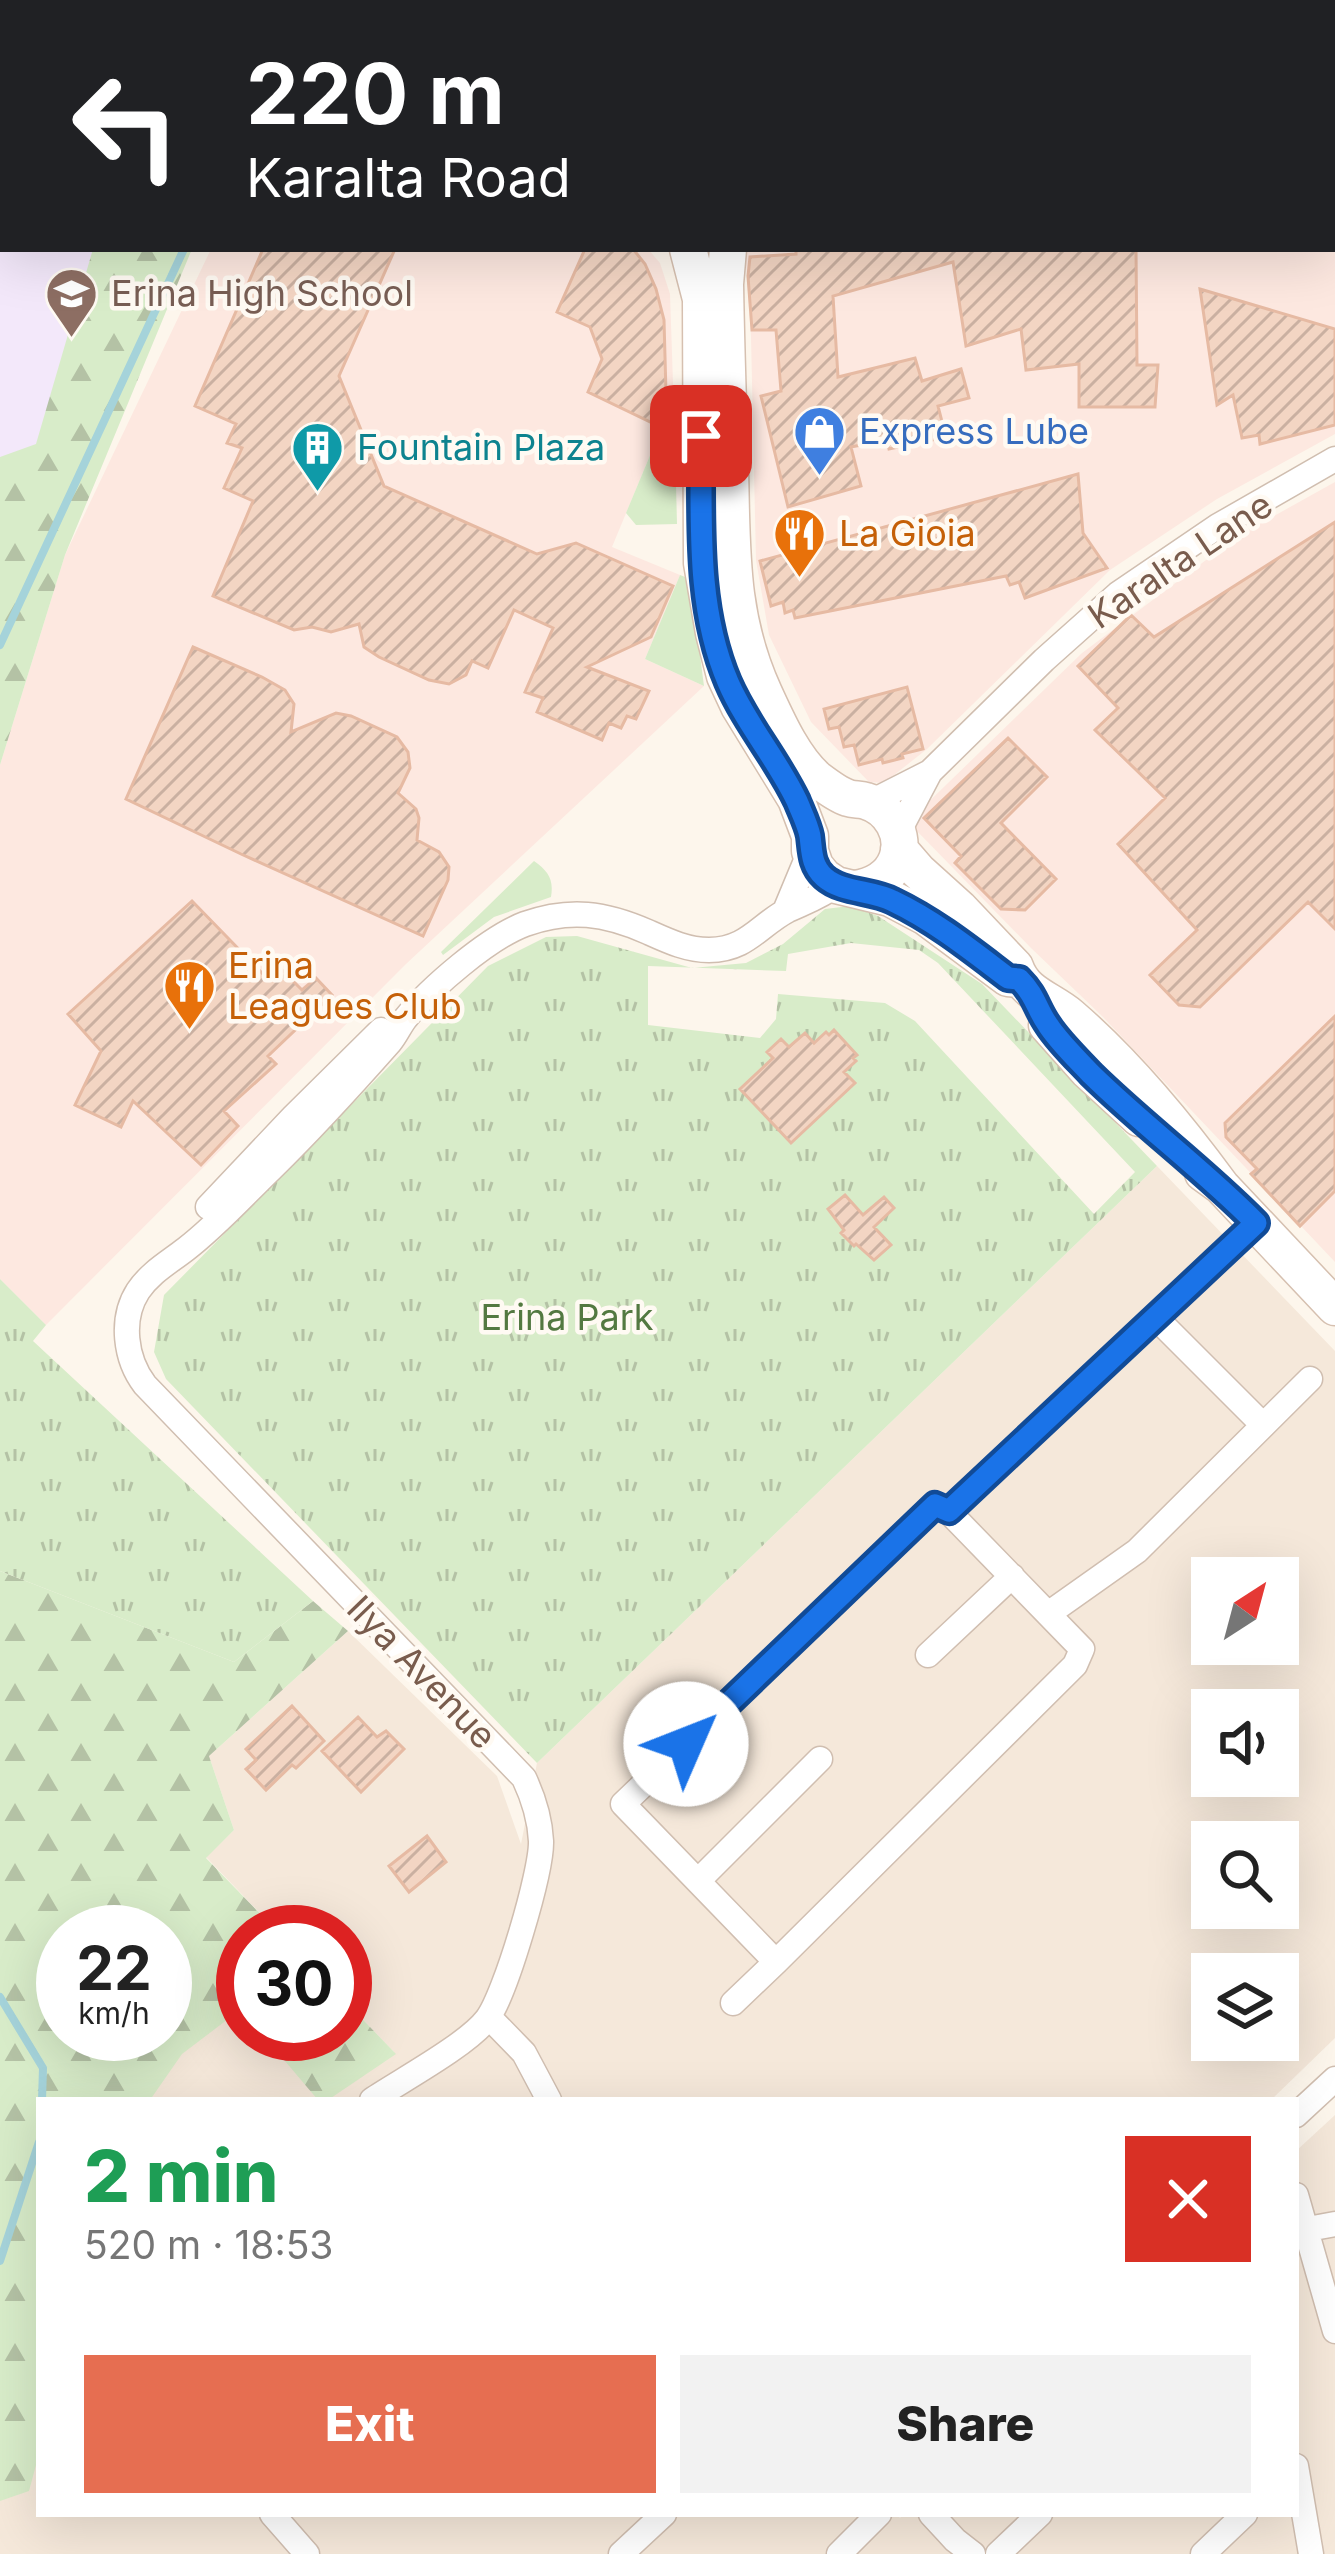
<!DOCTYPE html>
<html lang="en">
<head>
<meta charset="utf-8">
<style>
  body { margin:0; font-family:Inter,sans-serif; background:#f2f2f2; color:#222; height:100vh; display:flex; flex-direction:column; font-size:45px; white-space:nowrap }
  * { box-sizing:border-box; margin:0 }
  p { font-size:39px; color:#767676 }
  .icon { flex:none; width:66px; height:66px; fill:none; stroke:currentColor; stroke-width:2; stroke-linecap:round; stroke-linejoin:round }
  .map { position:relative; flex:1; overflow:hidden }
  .side { position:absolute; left:36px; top:2097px; width:1263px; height:420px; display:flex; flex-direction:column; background:#fff; border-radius:0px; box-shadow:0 12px 48px #0002 }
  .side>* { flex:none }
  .hud { position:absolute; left:0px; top:0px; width:1335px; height:252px; box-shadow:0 12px 48px #0002; background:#202124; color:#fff; overflow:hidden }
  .needle { width:78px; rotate:36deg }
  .tools { position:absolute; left:1191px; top:1557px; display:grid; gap:24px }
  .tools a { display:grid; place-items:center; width:108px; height:108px; border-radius:0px; background:#fff; box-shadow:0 12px 48px #0002; font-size:60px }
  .speed { position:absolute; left:36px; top:1905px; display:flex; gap:24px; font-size:60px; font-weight:700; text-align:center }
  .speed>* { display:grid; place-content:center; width:156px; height:156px; border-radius:50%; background:#fff; box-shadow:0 12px 48px #0002; line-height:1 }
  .speed small { font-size:30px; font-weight:400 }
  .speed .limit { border:18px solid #d22; background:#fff; color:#111 }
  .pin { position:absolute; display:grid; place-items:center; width:102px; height:102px; color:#fff; margin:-51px; border-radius:24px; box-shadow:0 6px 18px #0006 }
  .me { position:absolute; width:132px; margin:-66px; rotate:46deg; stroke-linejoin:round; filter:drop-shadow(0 0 9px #0008) }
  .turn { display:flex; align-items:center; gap:42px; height:252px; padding:0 48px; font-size:54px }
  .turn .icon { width:156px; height:156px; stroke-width:2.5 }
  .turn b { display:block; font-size:84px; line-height:102px }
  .round { display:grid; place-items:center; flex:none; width:126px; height:126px; border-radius:0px; background:#f2f2f2 }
  .headline { display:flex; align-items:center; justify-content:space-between; height:204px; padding:0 48px }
  h1 { font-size:72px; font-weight:800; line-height:90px; color:#1e9e55 }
  .cta { display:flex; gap:24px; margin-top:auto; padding:24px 48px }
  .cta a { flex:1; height:138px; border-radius:0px; background:#e66e51; color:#fff; font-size:48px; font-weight:800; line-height:138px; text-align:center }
  .cta a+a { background:#f2f2f2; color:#222 }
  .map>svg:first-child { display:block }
  .residential { fill:#f5e8da; fill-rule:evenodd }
  .commercial { fill:#fde8e0 }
  .education { fill:#f3e8fa }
  .grass { fill:#d8ecc9 }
  .forest { fill:url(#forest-firs); fill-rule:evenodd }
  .park { fill:url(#park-tufts); fill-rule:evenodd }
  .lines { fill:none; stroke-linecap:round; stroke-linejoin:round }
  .stream { stroke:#a5d3da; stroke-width:8 }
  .building { fill:url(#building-hatch); stroke:#e6baa3; stroke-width:3 }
  .street-casing { stroke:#d0beb0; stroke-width:27 }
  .secondary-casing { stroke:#d6c0b0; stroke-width:39 }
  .highway-casing { stroke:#d9d1cd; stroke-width:51 }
  .street { stroke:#fff; stroke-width:24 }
  .secondary { stroke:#fff; stroke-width:36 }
  .highway { stroke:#f6b6a3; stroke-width:48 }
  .route-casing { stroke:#114b97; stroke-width:30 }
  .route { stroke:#1a73e8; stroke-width:21 }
  .labels { text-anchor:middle; stroke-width:9; stroke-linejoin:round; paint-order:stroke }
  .education-label { font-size:36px; fill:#785e54; stroke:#fffaf3; text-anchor:start }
  .shop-label { font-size:36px; fill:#366cbe; stroke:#fffaf3; text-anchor:start }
  .culture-label { font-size:36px; fill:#0d838f; stroke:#fffaf3; text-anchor:start }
  .food-label { font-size:36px; fill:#c56008; stroke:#fffaf3; text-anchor:start }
  .street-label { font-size:36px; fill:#795c4d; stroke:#fffaf3 }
  .park-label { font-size:36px; fill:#537941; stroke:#fffaf3 }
</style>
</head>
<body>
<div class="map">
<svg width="1335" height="2554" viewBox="0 0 1335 2554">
  <defs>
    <pattern id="forest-firs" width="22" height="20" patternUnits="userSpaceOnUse" patternTransform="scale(3)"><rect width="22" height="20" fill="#d8ecc9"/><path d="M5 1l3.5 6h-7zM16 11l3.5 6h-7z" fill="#b4c2a5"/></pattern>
    <pattern id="park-tufts" width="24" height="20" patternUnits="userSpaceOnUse" patternTransform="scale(3)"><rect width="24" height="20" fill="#d8ecc9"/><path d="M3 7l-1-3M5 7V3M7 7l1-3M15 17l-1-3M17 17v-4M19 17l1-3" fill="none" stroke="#b4c2a5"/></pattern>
    <pattern id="building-hatch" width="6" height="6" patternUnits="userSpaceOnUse" patternTransform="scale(3)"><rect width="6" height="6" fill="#f3d5c3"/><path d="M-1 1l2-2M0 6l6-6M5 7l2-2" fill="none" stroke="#cab0a1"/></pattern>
  </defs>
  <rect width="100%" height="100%" fill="#fdf6ec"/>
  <path class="residential" d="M1157,1166l178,185v687l-64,62h-1232v414h857l4,4 4,-4h392v-363l39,-36v439h-1335v-513l63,-7h102l76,-24 2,24h83l68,18 -49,-51v-69h-67l-72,-75 28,-27 -25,-74 139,-125 149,145 24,68 16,-81zM1212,1578h66v66h-66zM1212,1710h66v66h-66zM1212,1842h66v66h-66zM1212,1974h66v66h-66z"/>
  <path class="commercial" d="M364,0h813l-7,3h-797z
    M1335,41v393l-118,65 -107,71 -183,179 -43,34 -15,-1 -58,-60 -42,-87 -13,-75 -5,-223 -6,-88h587v-206z
    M211,249h437l12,14 10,31 5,149 -19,-2 -44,106 68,28 -35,84 59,27 -298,278 -360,361 -46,-46v-514l65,-210z
    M1335,482v780l-232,-245 -72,-69 -117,-120v-12l168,-163 156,-117z"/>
  <path class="education" d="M0,16l3,1v232h189l-192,338z"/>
  <path class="grass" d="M656,441l19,2 2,81 -41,1 -10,-12z
    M680,575l10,4 14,107 -59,-27z
    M534,861c14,10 20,18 17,36l-57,20 -51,38 -2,-3z"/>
  <path class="forest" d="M93,249h99l-127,306 -65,210v-308l36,-13z
    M0,1571l234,91 79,-61 35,30 -139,125 25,74 -28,28 72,74h-35v80l-3,-2 -58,44 -32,46h-111v354l-10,37 -29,10zM63,1932h102v102h-102z
    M345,2001l51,53 -68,46h-10l-56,-66h83z"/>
  <path class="park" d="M850,906l28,10 104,68 175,182 -620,597 -371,-384 -12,-27 10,-57 324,-329 58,-29 31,-1 115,32 54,-5 37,-19 42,-35zM851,943l68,7 19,13 197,209 -41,42 -179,-193 -30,-18 -107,-9 -2,25 -16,19 -112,-13v-59l138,5 2,-17z
    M0,1279l46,46 -13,16 280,260 -79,61 -234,-91z"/>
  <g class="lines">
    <path class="stream" d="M0,645l184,-396
      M0,1997l43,71 -1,32
      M0,2261l39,-119"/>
  </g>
  <path class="building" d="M263,249h132l-56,127 45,110 153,68 39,-11 97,43 -22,51 -64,30 62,24 -13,28 -9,-3 -6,12 -12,-5 -7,17 -65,-28 6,-14 -18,-6 28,-64 -39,-18 -26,58 -16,-7 -6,14 -17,9 -20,-4 -50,-23 -15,-10 -5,-23 -28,8 -19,-5 -18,3 -81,-34 40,-95 -29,-13 18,-40 -15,-5 9,-19 -41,-18z
    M585,249h48l12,15 11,25 8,31 3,110 -79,-38 14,-33 -12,-32 -33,-15z
    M796,249h340l1,116h21l-3,42h-76v-43l-53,6 -5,-41 -55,17 -13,-84 -120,34 5,81 77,-19 7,23 39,-12 8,29 -31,8 8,31 -57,12 -2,-9 -36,7 10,39 -73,21 -27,-111 20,-5 -5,-61h-24l-4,-54 2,-19 46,-3z
    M1200,289l135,40v96l-75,19 -1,-9 -17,3 -9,-43 -16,10z
    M1078,474l5,59 24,35 -82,30 -6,-16 -9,3 -4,-9 -211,42 -2,-8 -8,3 -2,-11 -12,4 -11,-45z
    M1335,522v407l-27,-27 -108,105 -21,-2 -29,-30 47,-45 -79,-86 47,-46 -70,-68 23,-22 -40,-42 53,-51 23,22z
    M193,647l69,30 23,13 9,14 -3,28 45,-19 15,3 46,21 11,15 2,16 -12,25 18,16 3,9 -2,22 22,12 10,15 -1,13 -25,56 -182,-82 -115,-55z
    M907,687l16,62 -21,5 1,4 -20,5 -1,-4 -23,6 -5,-20 -10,2 -5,-20 -10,2 -5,-20z
    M1008,738l39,39 -46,46 55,56 -31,31 -24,-1 -46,-46 6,-7 -37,-38z
    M192,901l70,72 11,-12 29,29 14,-12 16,17 -64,61 8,8 -52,47 14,15 -37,39 -68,-64 -12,26 -46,-22 26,-54 -33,-37z
    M1335,1016v175l-35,35 -49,-52 6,-5 -31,-32 -1,-14z
    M834,1030l23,25 -4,3 3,3 -12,11 11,11 -64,60 -51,-54 33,-31 -6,-6 14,-13 8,8 16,-14 9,10 12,-11 3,3z
    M845,1195l18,20 21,-18 10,11 -20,19 17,18 -17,15 -18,-16 -2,2 -13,-13 3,-3 -16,-21z
    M292,1706l32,35 -28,27 -4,-3 -26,25 -20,-21 10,-9 -10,-11z
    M358,1717l19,20 9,-6 18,18 -43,43 -39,-41z
    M427,1836l19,26 -37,30 -20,-26z"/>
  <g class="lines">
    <defs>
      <path id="street" d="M871,802l59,-30 114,-112 74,-66 100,-68 117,-67
        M898,833l32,-61
        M785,911l25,-60
        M208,1207l86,-91 87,-86
        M1156,1318l107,107
        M949,1512l307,-289
        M1048,1614l89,-63 173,-172
        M928,1655l84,-79
        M698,1881l122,-122
        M733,2003l43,-41 299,-297 7,-16 -133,-137 -14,-7 -312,299 153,158
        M489,2017l35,36 25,47
        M372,2100c30,-20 95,-55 115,-81 18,-23 55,-148 54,-178 -1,-21 -8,-44 -17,-63l-379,-393c-20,-26 -25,-66 -7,-94 13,-19 30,-28 48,-42 30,-23 58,-54 86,-81 41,-40 80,-83 118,-126 6,-7 9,-15 15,-23 25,-31 83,-81 120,-95 45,-16 80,-11 123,8 20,9 39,18 61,18 38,0 50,-25 79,-40 17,-8 33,-13 48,-25
        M1296,2115l39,-36
        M1296,2195l39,136
        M1308,2229l27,-5
        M1296,2466l15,88
        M272,2514l35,40
        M931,2514l24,26 18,14
        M621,2554l43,-40
        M839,2554l40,-40
        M998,2554l42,-40
        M1203,2554l42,-40"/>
      <path id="secondary" d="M688,249l13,50 1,264 12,70 11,43 14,30 57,93 14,37v15l5,15 9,11 12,8 54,13 36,19 82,61 11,1
        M728,249l-3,35c1,61 3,122 5,184 2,81 -1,149 34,225 13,28 29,65 53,86 8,6 21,16 31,19 6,2 12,1 18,3 24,7 40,34 31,58 -7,19 -23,27 -42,30
        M899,849l19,22 41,37 56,59c9,27 35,32 55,49 57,49 107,110 151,170
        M1047,1025l41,46 51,47
        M1203,1173l18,13 114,121"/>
      <path id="highway" d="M93,0l10,3
        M251,0l10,3
        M1240,3l7,-3
        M1330,3l5,-2"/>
    </defs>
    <use href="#street" class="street-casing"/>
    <use href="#secondary" class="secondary-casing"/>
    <use href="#highway" class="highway-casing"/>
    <use href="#street" class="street"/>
    <use href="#secondary" class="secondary"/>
    <use href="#highway" class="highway"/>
  </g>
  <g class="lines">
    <defs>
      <path id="route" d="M686,1744l249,-239 14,6 307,-288c-52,-53 -112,-97 -165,-149 -14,-15 -32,-32 -43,-49 -12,-17 -12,-29 -29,-46l-11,-1c-37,-28 -73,-57 -115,-77 -21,-11 -51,-8 -69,-24 -13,-12 -12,-26 -14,-41 -2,-11 -9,-25 -13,-35 -20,-42 -51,-77 -69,-119 -33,-77 -26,-165 -27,-246"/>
    </defs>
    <use href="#route" class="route-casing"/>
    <use href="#route" class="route"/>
  </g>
  <defs>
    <symbol id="school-pin" viewBox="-11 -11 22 30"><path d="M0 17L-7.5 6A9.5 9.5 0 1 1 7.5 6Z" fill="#8d6e63" stroke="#fffaf3"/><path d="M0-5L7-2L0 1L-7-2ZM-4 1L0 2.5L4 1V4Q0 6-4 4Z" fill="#fff"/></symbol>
    <symbol id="shop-pin" viewBox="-11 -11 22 30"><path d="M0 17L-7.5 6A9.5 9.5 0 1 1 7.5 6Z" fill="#3f7fe0" stroke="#fffaf3"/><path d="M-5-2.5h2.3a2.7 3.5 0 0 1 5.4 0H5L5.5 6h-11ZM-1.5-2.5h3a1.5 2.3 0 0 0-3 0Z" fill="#fff"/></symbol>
    <symbol id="building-pin" viewBox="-11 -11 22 30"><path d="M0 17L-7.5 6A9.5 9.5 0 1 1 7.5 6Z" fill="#0f9aa8" stroke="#fffaf3"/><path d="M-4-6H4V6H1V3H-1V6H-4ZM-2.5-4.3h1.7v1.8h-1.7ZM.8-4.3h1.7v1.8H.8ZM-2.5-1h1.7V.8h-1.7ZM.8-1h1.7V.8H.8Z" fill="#fff"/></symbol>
    <symbol id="restaurant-pin" viewBox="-11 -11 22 30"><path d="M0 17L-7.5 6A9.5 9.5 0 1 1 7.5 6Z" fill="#e8710a" stroke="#fffaf3"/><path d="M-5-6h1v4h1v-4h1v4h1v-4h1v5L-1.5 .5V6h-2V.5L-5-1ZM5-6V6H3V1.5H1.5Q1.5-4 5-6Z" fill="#fff"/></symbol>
  </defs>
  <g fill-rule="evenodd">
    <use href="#school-pin" x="42" y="264" width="59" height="81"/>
    <use href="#shop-pin" x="790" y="402" width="59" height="81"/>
    <use href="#building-pin" x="288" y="418" width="59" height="81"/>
    <use href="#restaurant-pin" x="770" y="504" width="59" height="81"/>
    <use href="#restaurant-pin" x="160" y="956" width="59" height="81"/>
  </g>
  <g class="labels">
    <g class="education-label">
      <text x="111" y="306">Erina High School</text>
    </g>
    <g class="shop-label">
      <text x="859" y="444">Express Lube</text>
    </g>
    <g class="culture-label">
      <text x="357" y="460">Fountain Plaza</text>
    </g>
    <g class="food-label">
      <text x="839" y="546">La Gioia</text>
      <text x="228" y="978">Erina<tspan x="228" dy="41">Leagues Club</tspan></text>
    </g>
    <g class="street-label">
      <text transform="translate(1180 560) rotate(-34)" y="13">Karalta Lane</text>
      <text transform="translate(422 1672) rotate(46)" y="13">Ilya Avenue</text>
    </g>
    <g class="park-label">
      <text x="567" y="1330">Erina Park</text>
    </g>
  </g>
</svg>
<div class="tools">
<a><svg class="needle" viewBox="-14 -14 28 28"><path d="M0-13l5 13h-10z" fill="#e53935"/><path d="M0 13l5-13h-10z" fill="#767676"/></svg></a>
<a><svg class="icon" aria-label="sound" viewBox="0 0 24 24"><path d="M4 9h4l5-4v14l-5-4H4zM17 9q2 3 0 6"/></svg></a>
<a><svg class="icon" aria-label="search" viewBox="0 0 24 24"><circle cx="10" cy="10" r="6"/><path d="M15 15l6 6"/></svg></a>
<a><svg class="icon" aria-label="layers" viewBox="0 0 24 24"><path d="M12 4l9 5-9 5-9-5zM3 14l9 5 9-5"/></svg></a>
</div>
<div class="speed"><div>22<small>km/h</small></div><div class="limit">30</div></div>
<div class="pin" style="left:701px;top:436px;background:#d93025"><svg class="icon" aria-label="arrive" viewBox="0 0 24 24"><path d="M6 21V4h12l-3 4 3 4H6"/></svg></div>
<svg class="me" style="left:686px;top:1744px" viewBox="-20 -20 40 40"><circle r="19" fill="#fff"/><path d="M0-13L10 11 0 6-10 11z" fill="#1a73e8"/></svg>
<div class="hud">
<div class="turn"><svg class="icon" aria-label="left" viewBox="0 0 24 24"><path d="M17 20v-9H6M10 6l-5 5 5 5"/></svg><div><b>220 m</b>Karalta Road</div></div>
</div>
<section class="side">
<div class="headline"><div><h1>2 min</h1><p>520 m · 18:53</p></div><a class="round" style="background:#d93025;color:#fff"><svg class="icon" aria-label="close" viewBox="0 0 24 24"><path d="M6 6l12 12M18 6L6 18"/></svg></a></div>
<div class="cta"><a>Exit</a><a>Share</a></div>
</section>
</div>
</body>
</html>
